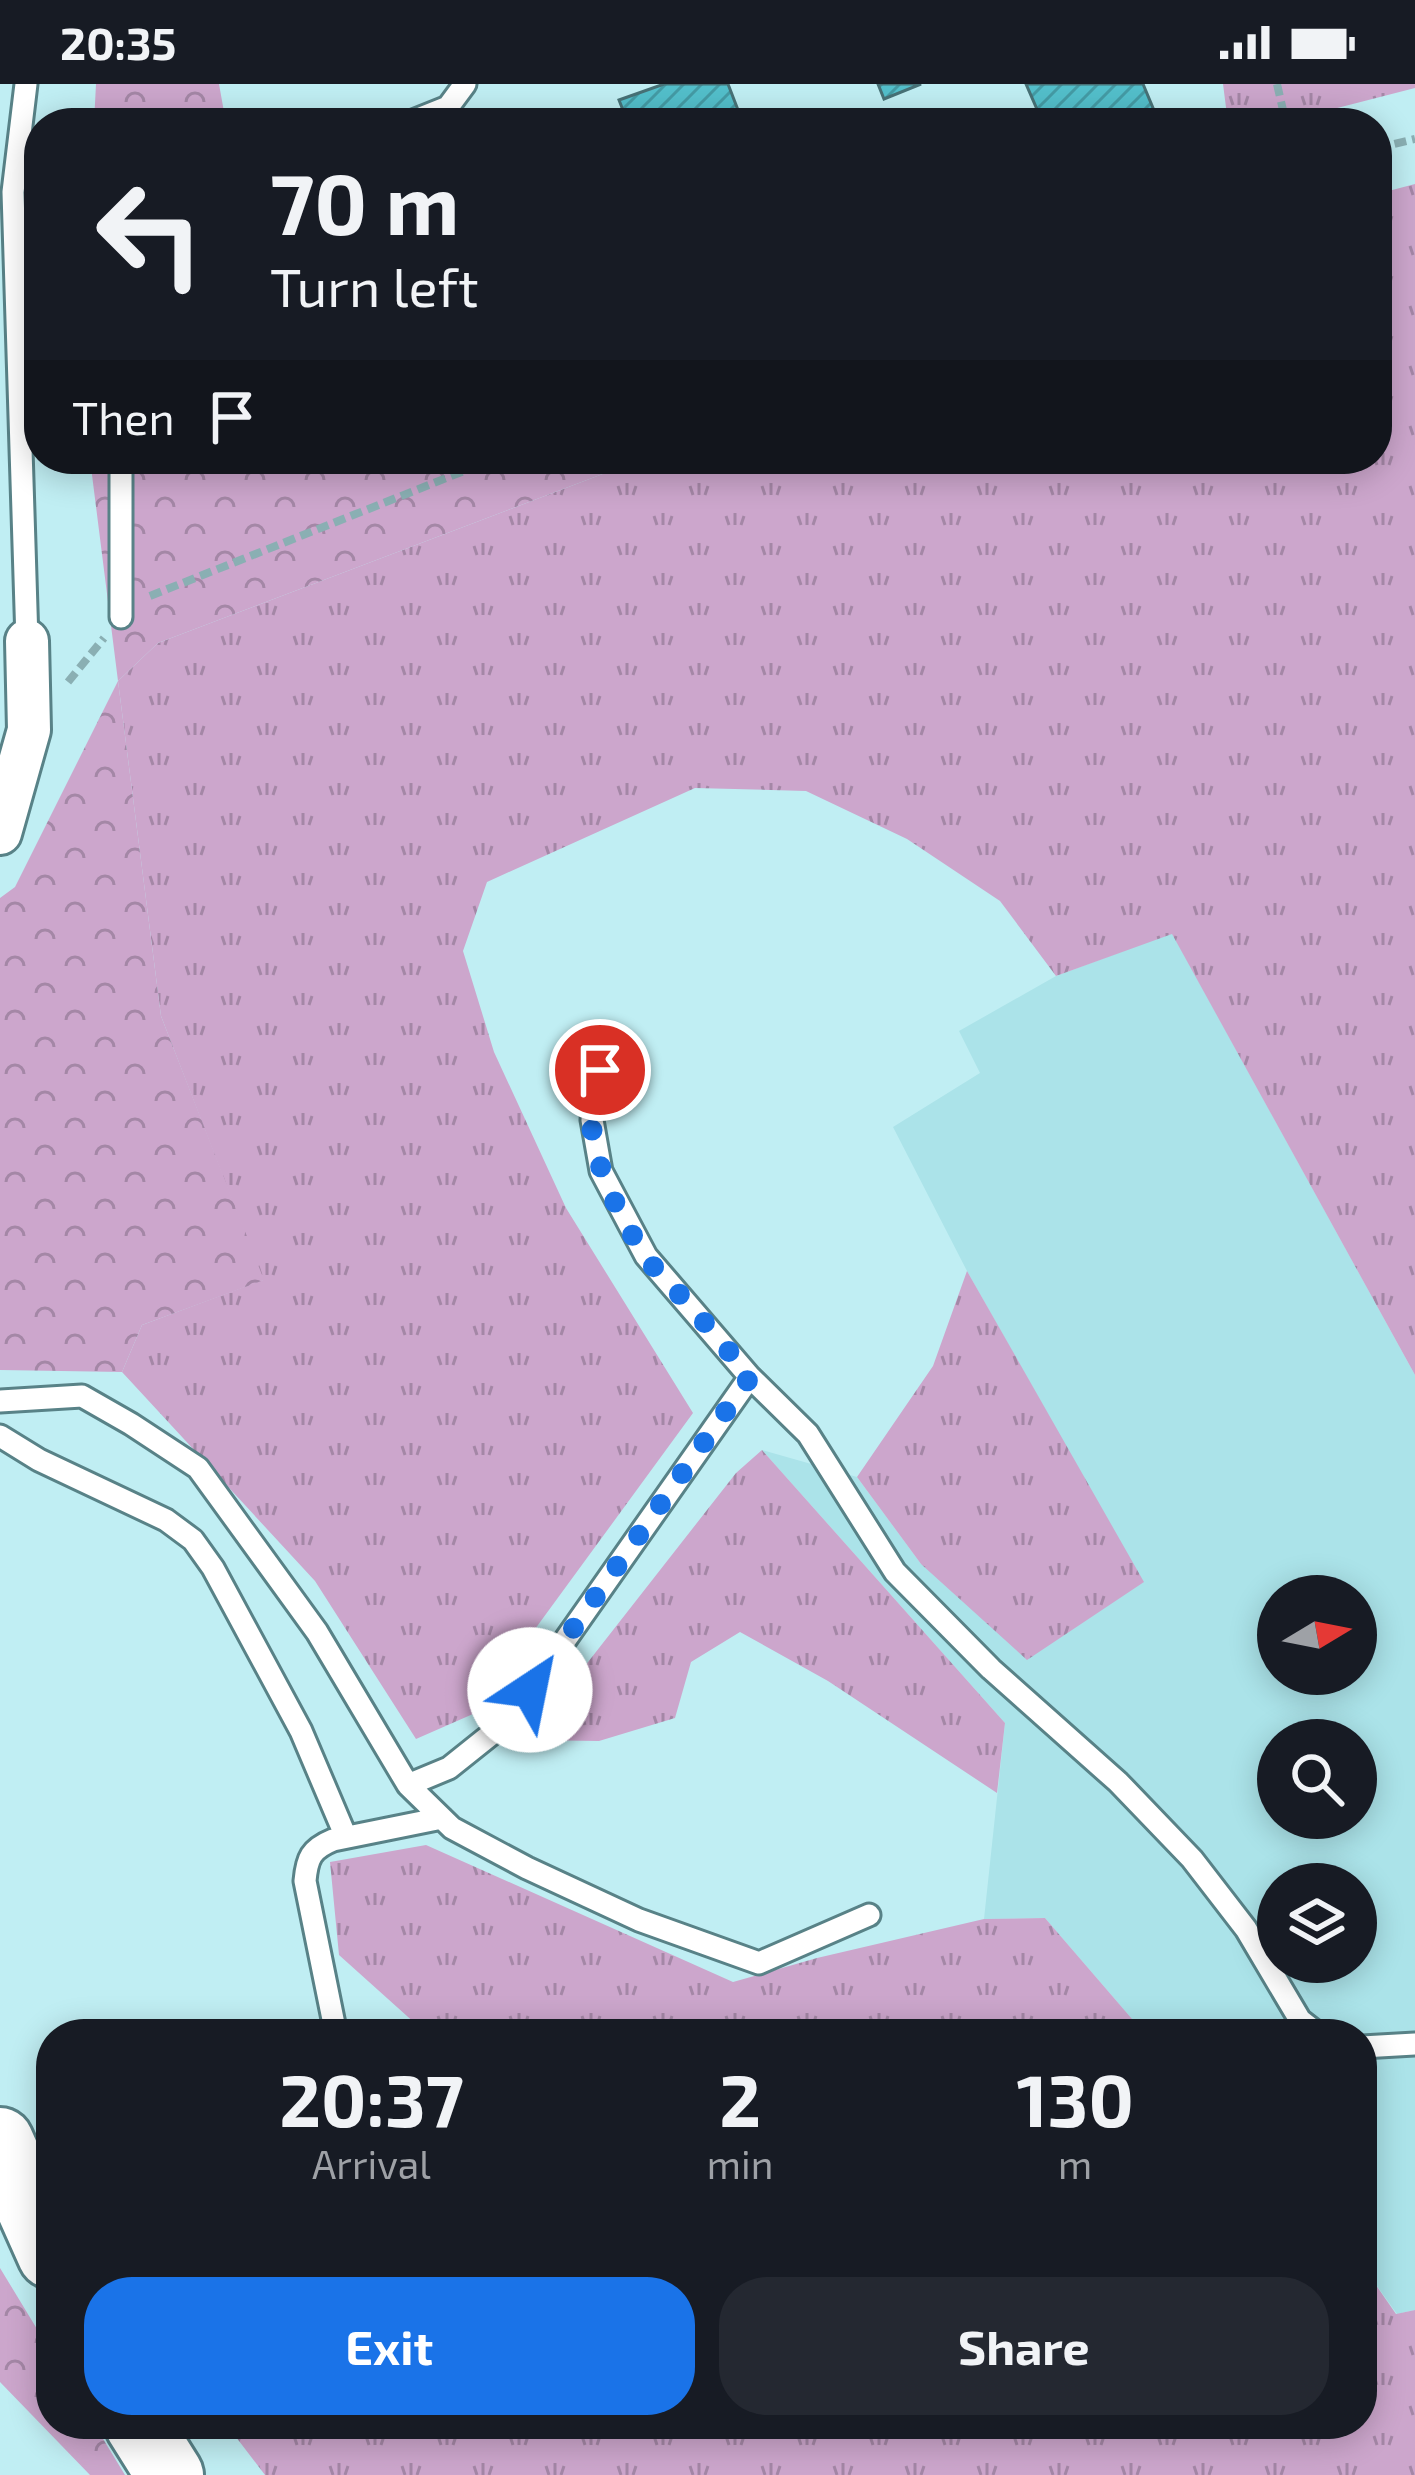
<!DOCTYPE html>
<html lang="en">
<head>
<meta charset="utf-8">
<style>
  body { margin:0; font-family:"Exo 2",sans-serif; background:#242831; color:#f1f3f6; height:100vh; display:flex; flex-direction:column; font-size:45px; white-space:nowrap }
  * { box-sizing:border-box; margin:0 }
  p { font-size:39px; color:#9ea1a6 }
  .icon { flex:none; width:66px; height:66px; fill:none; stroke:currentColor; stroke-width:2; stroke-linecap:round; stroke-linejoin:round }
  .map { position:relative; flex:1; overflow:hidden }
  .side { position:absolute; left:36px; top:1935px; width:1341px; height:420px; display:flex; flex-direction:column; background:#171b24; border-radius:48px; box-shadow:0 6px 30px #0003 }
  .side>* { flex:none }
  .banner { position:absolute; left:24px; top:24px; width:1368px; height:366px; border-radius:48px; box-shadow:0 6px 30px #0003; background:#171b24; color:#f1f3f6; overflow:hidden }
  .needle { width:78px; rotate:80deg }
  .buttons { position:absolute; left:1257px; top:1491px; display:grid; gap:24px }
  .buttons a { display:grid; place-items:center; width:120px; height:120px; border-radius:50%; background:#171b24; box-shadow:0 6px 30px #0003; font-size:60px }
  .pin { position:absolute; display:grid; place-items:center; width:102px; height:102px; color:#fff; margin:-51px; border:6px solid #fff; border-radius:50%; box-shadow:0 3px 12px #0007 }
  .me { position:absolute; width:132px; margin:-66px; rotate:34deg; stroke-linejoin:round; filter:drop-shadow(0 0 9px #0008) }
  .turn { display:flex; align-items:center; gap:42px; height:252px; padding:0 48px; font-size:54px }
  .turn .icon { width:156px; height:156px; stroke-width:2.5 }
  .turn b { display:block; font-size:84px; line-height:102px }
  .then { display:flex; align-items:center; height:114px; padding:0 48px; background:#0003; gap:24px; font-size:45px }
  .eta { display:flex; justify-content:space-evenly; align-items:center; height:204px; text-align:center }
  .eta b { font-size:72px; font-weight:700; line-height:84px }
  .cta { display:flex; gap:24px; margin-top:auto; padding:24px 48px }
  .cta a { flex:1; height:138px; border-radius:48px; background:#1a73e8; color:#fff; font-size:48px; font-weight:700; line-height:138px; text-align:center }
  .cta a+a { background:#242831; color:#f1f3f6 }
  .status { display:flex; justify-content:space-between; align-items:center; height:84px; padding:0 60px; background:#171b24; direction:ltr }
  .status svg { height:33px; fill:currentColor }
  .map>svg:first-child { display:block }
  .built { fill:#abe3e9; fill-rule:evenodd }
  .grass { fill:url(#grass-tufts) }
  .forest { fill:url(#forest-crowns) }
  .building { fill:url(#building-hatch); stroke:#477176; stroke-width:3 }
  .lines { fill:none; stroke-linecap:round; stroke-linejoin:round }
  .service-casing { stroke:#588287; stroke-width:27 }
  .minor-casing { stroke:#588287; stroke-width:48 }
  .primary-casing { stroke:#588287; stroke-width:72 }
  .path { stroke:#8aafb3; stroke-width:8; stroke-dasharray:12 6; stroke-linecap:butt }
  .service { stroke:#fff; stroke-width:21 }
  .minor { stroke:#fff; stroke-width:42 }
  .primary { stroke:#fff; stroke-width:66 }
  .route { stroke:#1a73e8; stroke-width:21; stroke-dasharray:0 37.8 }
</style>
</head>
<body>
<div class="status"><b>20:35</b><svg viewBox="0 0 49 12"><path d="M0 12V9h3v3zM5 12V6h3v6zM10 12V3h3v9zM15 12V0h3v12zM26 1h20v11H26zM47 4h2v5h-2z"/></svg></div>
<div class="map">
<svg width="1415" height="2391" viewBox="0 0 1415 2391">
  <defs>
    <pattern id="grass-tufts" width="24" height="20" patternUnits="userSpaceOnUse" patternTransform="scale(3)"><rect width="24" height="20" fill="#cca6cc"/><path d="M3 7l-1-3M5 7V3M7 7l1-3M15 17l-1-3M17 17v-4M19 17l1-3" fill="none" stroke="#a487a6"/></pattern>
    <pattern id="forest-crowns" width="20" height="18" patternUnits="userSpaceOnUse" patternTransform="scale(3)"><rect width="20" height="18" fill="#cca6cc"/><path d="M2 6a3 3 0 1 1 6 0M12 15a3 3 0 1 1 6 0" fill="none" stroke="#a487a6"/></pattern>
    <pattern id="building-hatch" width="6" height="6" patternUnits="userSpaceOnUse" patternTransform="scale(3)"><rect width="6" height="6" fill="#53bfcb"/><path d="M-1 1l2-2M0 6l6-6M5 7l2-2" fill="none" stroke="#449ba5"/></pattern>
  </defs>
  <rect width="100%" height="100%" fill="#c0eef3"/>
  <path class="built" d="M1172,849l243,442v935l-18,4 -35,-49v-231h-217l-100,-116 -61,1 21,-196 -243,-273 95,27 64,87 222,19 -176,-312 -74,-144 87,-54 -21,-42 97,-55zM1278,1512h78v78h-78zM1278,1656h78v78h-78zM1278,1800h78v78h-78z"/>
  <path class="grass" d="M1223,0h192v4l-136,35h-51z
    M1415,100v1191l-243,-441 -116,42 -56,-75 -93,-62 -101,-48 -111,-3 -208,94 -24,69 31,101 72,156 127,205 -220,301 -57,25 -101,-158 -193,-209 20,-47 121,-45 -102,-264 -43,-335 40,-38 484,-184h735v-265z
    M967,1187l177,311 -117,78 -106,-96 -64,-87 76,-111z
    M762,1366l243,273 -8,70 -169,-112 -88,-49 -49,30 -16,56 -76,23 -72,-1 209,-267z
    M426,1761l307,137 84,-24 167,-39 61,-1 100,116h-718l-88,-79 -9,-93z
    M1362,2181l34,49 19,-4v165h-1150l-39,-51h1136z"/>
  <path class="forest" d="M96,0h123l7,39h-132z
    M90,375h552l-484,184 -40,38 43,335 103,264 -122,45 -20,47 -122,-2v-472l15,-11 103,-206z
    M0,2184l51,84v72h43l31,51h-35l-90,-93z"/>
  <path class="building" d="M664,0h64l15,39h-115l-9,-23z
    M878,0h43l-37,15z
    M1026,0h117l15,36 -7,3h-108z"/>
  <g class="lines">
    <defs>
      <path id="service" d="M26,0l-13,108 14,449
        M408,39l40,-16 17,-23
        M121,533v-158
        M626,968l-20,9 -11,19 -3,40 9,51 45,85 104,121
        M0,1317l82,-5 49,28 67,44 119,164 91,153 41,-17 60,-48 241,-343 58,57 87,138 96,97 127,113 74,77 54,70 54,91 18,14
        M0,1352l39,24 127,60 27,20 20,28 88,163 45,106
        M408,1701l44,43 75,40 112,52 120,43 110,-48
        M336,1950l-31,-153c2,-23 6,-32 28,-41l109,-22
        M1362,1963l53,-3"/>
      <path id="minor" d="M0,749l29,-103 -2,-89"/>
      <path id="primary" d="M0,2057l51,114
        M138,2340l32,51"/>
    </defs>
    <use href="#service" class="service-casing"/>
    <use href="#minor" class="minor-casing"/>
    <use href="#primary" class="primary-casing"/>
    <path class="path" d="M1277,0l9,39
      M1377,64l38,-9
      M150,512l344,-137
      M68,598l36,-44"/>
    <use href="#service" class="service"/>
    <use href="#minor" class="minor"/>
    <use href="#primary" class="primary"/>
  </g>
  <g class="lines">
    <path class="route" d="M530,1606l220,-313c-20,-24 -40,-49 -61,-72 -14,-17 -32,-31 -44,-50 -31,-46 -73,-130 -45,-185"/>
  </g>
</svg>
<div class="buttons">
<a><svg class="needle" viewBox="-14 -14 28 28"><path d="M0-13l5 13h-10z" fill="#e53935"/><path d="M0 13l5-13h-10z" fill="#9ea1a6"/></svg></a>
<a><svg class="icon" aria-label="search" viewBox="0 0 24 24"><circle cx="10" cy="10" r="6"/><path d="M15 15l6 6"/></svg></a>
<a><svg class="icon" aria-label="layers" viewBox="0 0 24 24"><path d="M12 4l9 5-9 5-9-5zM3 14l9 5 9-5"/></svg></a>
</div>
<div class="pin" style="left:600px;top:986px;background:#d93025"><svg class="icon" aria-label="arrive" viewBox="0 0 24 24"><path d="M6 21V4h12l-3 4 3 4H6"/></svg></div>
<svg class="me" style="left:530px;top:1606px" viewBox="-20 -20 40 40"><circle r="19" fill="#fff"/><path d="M0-13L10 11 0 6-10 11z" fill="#1a73e8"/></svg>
<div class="banner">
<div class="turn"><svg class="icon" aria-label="left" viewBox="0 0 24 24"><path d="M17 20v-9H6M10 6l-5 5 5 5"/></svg><div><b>70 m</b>Turn left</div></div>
<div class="then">Then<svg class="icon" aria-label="arrive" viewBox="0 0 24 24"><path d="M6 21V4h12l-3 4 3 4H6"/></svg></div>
</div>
<section class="side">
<div class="eta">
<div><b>20:37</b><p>Arrival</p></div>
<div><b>2</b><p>min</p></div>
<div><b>130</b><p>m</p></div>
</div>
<div class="cta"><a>Exit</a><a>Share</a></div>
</section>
</div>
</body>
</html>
